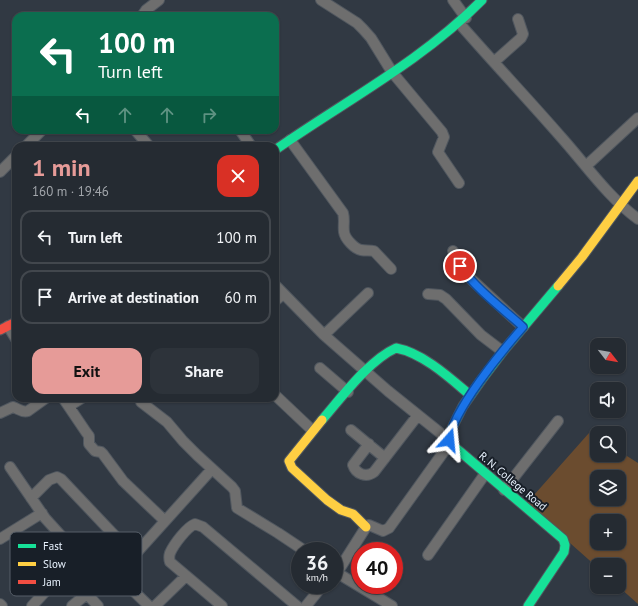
<!DOCTYPE html>
<html lang="en">
<head>
<meta charset="utf-8">
<style>
  body { margin:0; font-family:"PT Sans",sans-serif; background:#2d333a; color:#f1f3f6; height:100vh; display:flex; flex-direction:column; font-size:15px; white-space:nowrap }
  * { box-sizing:border-box; margin:0 }
  p { font-size:13px; color:#a3a7ac }
  .icon { flex:none; width:22px; height:22px; fill:none; stroke:currentColor; stroke-width:2; stroke-linecap:round; stroke-linejoin:round }
  .map { position:relative; flex:1; overflow:hidden }
  .details { position:absolute; left:12px; top:142px; width:267px; height:260px; display:flex; flex-direction:column; background:#252b32; border-radius:12px; box-shadow:0 1px 3px #0004,0 0 0 1px #42474d }
  .details>* { flex:none }
  .guide { position:absolute; left:12px; top:12px; width:267px; height:122px; border-radius:12px; box-shadow:0 1px 3px #0004,0 0 0 1px #42474d; background:#0b6e4f; color:#fff; overflow:hidden }
  .needle { width:26px; rotate:121deg }
  .buttons { position:absolute; left:590px; top:338px; display:grid; gap:8px }
  .buttons a { display:grid; place-items:center; width:36px; height:36px; border-radius:8px; background:#252b32; box-shadow:0 1px 3px #0004,0 0 0 1px #42474d; font-size:20px }
  .speed { position:absolute; left:291px; top:542px; display:flex; gap:8px; font-size:20px; font-weight:700; text-align:center }
  .speed>* { display:grid; place-content:center; width:52px; height:52px; border-radius:50%; background:#252b32; box-shadow:0 1px 3px #0004,0 0 0 1px #42474d; line-height:1 }
  .speed small { font-size:10px; font-weight:400 }
  .speed .limit { border:6px solid #d22; background:#fff; color:#111 }
  .pin { position:absolute; display:grid; place-items:center; width:34px; height:34px; color:#fff; margin:-17px; border:2px solid #fff; border-radius:50%; box-shadow:0 1px 4px #0007 }
  .me { position:absolute; width:44px; margin:-22px; rotate:18deg; stroke-linejoin:round; filter:drop-shadow(0 0 3px #0008) }
  .turn { display:flex; align-items:center; gap:14px; height:84px; padding:0 20px; font-size:18px }
  .turn .icon { width:52px; height:52px; stroke-width:2.5 }
  .turn b { display:block; font-size:28px; line-height:34px }
  .lanes { display:flex; align-items:center; height:38px; padding:0 20px; background:#0003; justify-content:center; gap:20px; direction:ltr }
  .lanes .off { opacity:.35 }
  .round { display:grid; place-items:center; flex:none; width:42px; height:42px; border-radius:12px; background:#2d333a }
  .overview { display:flex; align-items:center; justify-content:space-between; height:68px; padding:0 20px }
  h1 { font-size:24px; font-weight:600; line-height:30px; color:#e69b98 }
  .primary-button { display:flex; gap:8px; margin-top:auto; padding:8px 20px }
  .primary-button a { flex:1; height:46px; border-radius:12px; background:#e69b98; color:#111; font-size:16px; font-weight:600; line-height:46px; text-align:center }
  .primary-button a+a { background:#2d333a; color:#f1f3f6 }
  ul { padding:0; list-style:none }
  li { display:flex; align-items:center; gap:12px; height:54px; margin:0 8px 6px; padding:0 12px; border:2px solid #42474d; border-radius:12px }
  li div { flex:1 }
  li b { display:block; font-size:15px }
  li em { font-style:normal }
  .map>svg:first-child { display:block }
  .green { fill:#6b4c2f; fill-rule:evenodd }
  .lines { fill:none; stroke-linecap:round; stroke-linejoin:round }
  .street-casing { stroke:#50575f; stroke-width:12 }
  .fast-casing { stroke:#50575f; stroke-width:11 }
  .slow-casing { stroke:#50575f; stroke-width:11 }
  .jam-casing { stroke:#50575f; stroke-width:11 }
  .street { stroke:#6e6e6e; stroke-width:10 }
  .fast { stroke:#16e098; stroke-width:9 }
  .slow { stroke:#ffcf43; stroke-width:9 }
  .jam { stroke:#f24e42; stroke-width:9 }
  .route-casing { stroke:#114b97; stroke-width:10 }
  .route { stroke:#1a73e8; stroke-width:7 }
  .labels { text-anchor:middle; stroke-width:4; stroke-linejoin:round; paint-order:stroke }
  .street-label { font-size:11px; fill:#e8f2fe; stroke:#181f28 }
  .key { fill:#181f28; stroke:#565e68; stroke-width:1 }
  .key-label { font-size:11px; fill:#e8f2fe }
</style>
</head>
<body>
<div class="map">
<svg width="638" height="606" viewBox="0 0 638 606">
  <rect width="100%" height="100%" fill="#313943"/>
  <path class="green" d="M589,433l8,5v17h22v-4l19,12v141l-19,-17v-22h-22v2l-71,-63zM597,477h22v22h-22zM597,521h22v22h-22z"/>
  <g class="lines">
    <defs>
      <path id="street" d="M321,0l36,23 6,6 8,9 21,34 50,60 2,5 -6,15 21,31
        M453,0l13,18
        M142,16l4,-6 13,-10
        M459,23c34,39 69,76 102,114 25,28 47,60 77,82
        M494,62l27,-24 2,-4 -5,-15
        M135,130l14,16
        M240,130l11,16
        M290,140l53,73c2,7 0,12 1,19 1,7 11,17 17,18 5,1 9,0 13,1l17,18
        M26,146l16,-16
        M586,166l52,-48
        M0,172l16,-16
        M453,251l12,21 5,6 53,49
        M275,285l49,50 64,56 61,49
        M428,294l12,1 6,4 35,36 21,16
        M275,301l8,-7
        M8,326l8,13
        M324,335l44,-42
        M320,368l28,24
        M275,395l37,35
        M63,398l23,34 3,4v8l6,7 6,1 2,2 20,27 42,40
        M141,402l26,20 16,19 14,14 35,32 3,4 2,17 41,25 27,18
        M69,406l13,-8
        M0,413l13,-6c6,2 9,6 15,4l18,-13
        M351,430l34,28
        M369,444l-16,21c3,9 13,13 21,7l44,-57
        M10,467l35,51 57,63
        M504,490l54,-69
        M31,498l18,-18 8,-3 4,2 72,76
        M0,539l42,-26
        M428,555l57,-81
        M334,571l58,35
        M114,572l35,34
        M334,575l6,-7 26,-41 3,-2 14,6 6,-3 61,-85
        M86,593l12,13
        M0,604l2,2
        M32,606l47,-51
        M72,606l53,-43 14,-13 73,-81
        M155,606l31,-30
        M222,606l-52,-44c-1,-3 -1,-6 0,-9 4,-9 17,-26 25,-29l8,3 94,79
        M306,606l17,-21"/>
      <path id="fast" d="M275,150c70,-49 147,-89 207,-150
        M322,420c19,-22 47,-60 74,-72 27,5 54,30 74,47
        M528,606l36,-54 1,-7 -2,-6 -113,-96 2,-15 11,-22 19,-27 22,-29 54,-64"/>
      <path id="slow" d="M558,286l24,-29 56,-76
        M322,420l-33,41 3,7 35,32 14,10 12,4 13,13"/>
      <path id="jam" d="M0,330l16,-8"/>
    </defs>
    <use href="#street" class="street-casing"/>
    <use href="#fast" class="fast-casing"/>
    <use href="#slow" class="slow-casing"/>
    <use href="#jam" class="jam-casing"/>
    <use href="#street" class="street"/>
    <use href="#fast" class="fast"/>
    <use href="#slow" class="slow"/>
    <use href="#jam" class="jam"/>
  </g>
  <g class="lines">
    <defs>
      <path id="route" d="M449,440c4,-30 53,-89 74,-113 -20,-18 -48,-39 -63,-61"/>
    </defs>
    <use href="#route" class="route-casing"/>
    <use href="#route" class="route"/>
  </g>
  <g class="labels">
    <g class="street-label">
      <text transform="translate(513 481) rotate(40)" y="4">R. N. College Road</text>
    </g>
  </g>
  <rect x="10" y="532" width="132" height="64" rx="6" class="key"/>
  <rect x="18" y="544" width="18" height="4" fill="#16e098"/>
  <rect x="18" y="562" width="18" height="4" fill="#ffcf43"/>
  <rect x="18" y="580" width="18" height="4" fill="#f24e42"/>
  <g class="key-label">
    <text x="43" y="550">Fast</text>
    <text x="43" y="568">Slow</text>
    <text x="43" y="586">Jam</text>
  </g>
</svg>
<div class="buttons">
<a><svg class="needle" viewBox="-14 -14 28 28"><path d="M0-13l5 13h-10z" fill="#e53935"/><path d="M0 13l5-13h-10z" fill="#a3a7ac"/></svg></a>
<a><svg class="icon" aria-label="sound" viewBox="0 0 24 24"><path d="M4 9h4l5-4v14l-5-4H4zM17 9q2 3 0 6"/></svg></a>
<a><svg class="icon" aria-label="search" viewBox="0 0 24 24"><circle cx="10" cy="10" r="6"/><path d="M15 15l6 6"/></svg></a>
<a><svg class="icon" aria-label="layers" viewBox="0 0 24 24"><path d="M12 4l9 5-9 5-9-5zM3 14l9 5 9-5"/></svg></a>
<a>+</a>
<a>−</a>
</div>
<div class="speed"><div>36<small>km/h</small></div><div class="limit">40</div></div>
<div class="pin" style="left:460px;top:266px;background:#d93025"><svg class="icon" aria-label="arrive" viewBox="0 0 24 24"><path d="M6 21V4h12l-3 4 3 4H6"/></svg></div>
<svg class="me" style="left:449px;top:440px" viewBox="-20 -20 40 40"><path d="M0-17L14 15 0 8-14 15z" fill="#1a73e8" stroke="#fff" stroke-width="4"/></svg>
<div class="guide">
<div class="turn"><svg class="icon" aria-label="left" viewBox="0 0 24 24"><path d="M17 20v-9H6M10 6l-5 5 5 5"/></svg><div><b>100 m</b>Turn left</div></div>
<div class="lanes"><svg class="icon" aria-label="left" viewBox="0 0 24 24"><path d="M17 20v-9H6M10 6l-5 5 5 5"/></svg><svg class="icon off" aria-label="ahead" viewBox="0 0 24 24"><path d="M12 20V5M6 11l6-6 6 6"/></svg><svg class="icon off" aria-label="ahead" viewBox="0 0 24 24"><path d="M12 20V5M6 11l6-6 6 6"/></svg><svg class="icon off" aria-label="right" viewBox="0 0 24 24"><path d="M7 20v-9h11M14 6l5 5-5 5"/></svg></div>
</div>
<section class="details">
<div class="overview"><div><h1>1 min</h1><p>160 m · 19:46</p></div><a class="round" style="background:#d93025;color:#fff"><svg class="icon" aria-label="close" viewBox="0 0 24 24"><path d="M6 6l12 12M18 6L6 18"/></svg></a></div>
<ul>
<li><svg class="icon" aria-label="left" viewBox="0 0 24 24"><path d="M17 20v-9H6M10 6l-5 5 5 5"/></svg><div><b>Turn left</b></div><em>100 m</em></li>
<li><svg class="icon" aria-label="arrive" viewBox="0 0 24 24"><path d="M6 21V4h12l-3 4 3 4H6"/></svg><div><b>Arrive at destination</b></div><em>60 m</em></li>
</ul>
<div class="primary-button"><a>Exit</a><a>Share</a></div>
</section>
</div>
</body>
</html>
